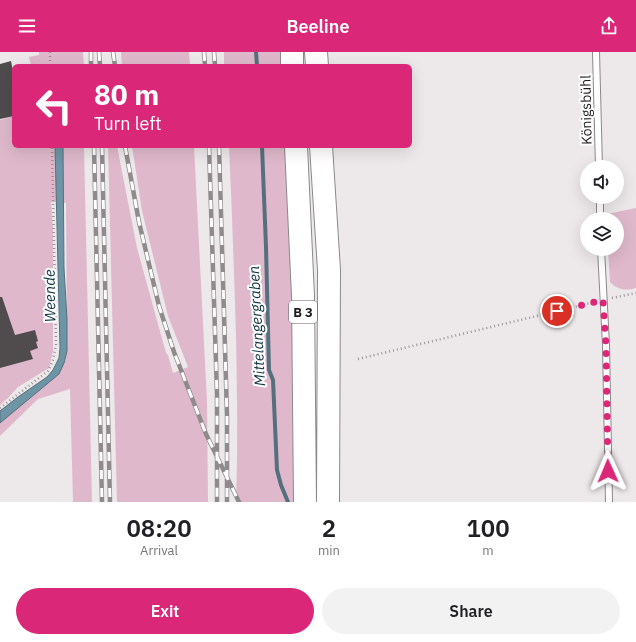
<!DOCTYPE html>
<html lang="en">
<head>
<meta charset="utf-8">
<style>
  body { margin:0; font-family:"IBM Plex Sans",sans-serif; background:#f2f2f2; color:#202124; height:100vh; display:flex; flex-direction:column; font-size:15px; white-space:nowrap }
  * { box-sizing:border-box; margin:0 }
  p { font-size:13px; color:#757577 }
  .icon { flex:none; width:22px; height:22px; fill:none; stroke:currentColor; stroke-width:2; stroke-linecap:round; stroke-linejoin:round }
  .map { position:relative; height:450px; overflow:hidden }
  .side { display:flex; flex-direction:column; background:#fff; flex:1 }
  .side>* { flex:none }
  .banner { position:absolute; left:12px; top:12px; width:400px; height:84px; border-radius:6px; box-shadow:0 4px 16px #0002; background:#db2777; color:#fff; overflow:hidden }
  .controls { position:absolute; left:580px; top:108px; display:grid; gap:8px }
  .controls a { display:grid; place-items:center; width:44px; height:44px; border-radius:50%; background:#fff; box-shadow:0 4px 16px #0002; font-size:20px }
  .pin { position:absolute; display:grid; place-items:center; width:34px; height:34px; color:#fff; margin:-17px; border:2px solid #fff; border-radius:50%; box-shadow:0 1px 4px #0007 }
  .me { position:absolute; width:44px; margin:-22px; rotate:359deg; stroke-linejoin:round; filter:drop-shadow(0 0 3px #0008) }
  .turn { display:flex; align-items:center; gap:14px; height:84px; padding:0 16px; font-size:18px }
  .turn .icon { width:52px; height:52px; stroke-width:2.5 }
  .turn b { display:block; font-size:28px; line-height:34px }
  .eta { display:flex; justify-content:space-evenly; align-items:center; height:68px; text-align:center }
  .eta b { font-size:24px; font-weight:600; line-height:28px }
  .primary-button { display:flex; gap:8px; margin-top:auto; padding:8px 16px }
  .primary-button a { flex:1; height:46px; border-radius:24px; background:#db2777; color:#fff; font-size:16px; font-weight:600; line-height:46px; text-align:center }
  .primary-button a+a { background:#f2f2f2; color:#202124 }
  header { display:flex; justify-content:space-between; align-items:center; height:52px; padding:0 16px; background:#db2777; color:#fff; font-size:18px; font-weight:600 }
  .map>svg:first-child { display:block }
  .green { fill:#dfb9cb }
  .water { fill:#6d95a6; stroke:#55707d }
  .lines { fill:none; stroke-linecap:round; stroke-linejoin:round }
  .stream { stroke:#55707d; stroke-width:4 }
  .building { fill:#504c4e }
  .lane-casing { stroke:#8d888a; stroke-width:8 }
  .highway-casing { stroke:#8d888a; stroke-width:24 }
  .path { stroke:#979394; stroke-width:2.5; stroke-dasharray:1 3; stroke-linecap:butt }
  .lane { stroke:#fff; stroke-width:6 }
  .highway { stroke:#fff; stroke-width:22 }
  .rail-casing { stroke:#8f8b8d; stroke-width:4.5 }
  .rail { stroke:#fff; stroke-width:3; stroke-dasharray:9; stroke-linecap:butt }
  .route { stroke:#db2777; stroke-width:7; stroke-dasharray:0 12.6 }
  .labels { text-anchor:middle; stroke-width:4; stroke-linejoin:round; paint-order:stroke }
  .shield { fill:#fff; stroke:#615f60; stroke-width:1 }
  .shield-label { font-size:13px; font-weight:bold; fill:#1d1b1c }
  .street-label { font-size:14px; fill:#1d1b1c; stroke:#fff }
  .water-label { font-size:15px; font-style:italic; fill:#0e3441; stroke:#fff }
</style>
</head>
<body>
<header><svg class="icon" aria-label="menu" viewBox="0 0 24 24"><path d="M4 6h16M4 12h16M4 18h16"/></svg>Beeline<svg class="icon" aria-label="share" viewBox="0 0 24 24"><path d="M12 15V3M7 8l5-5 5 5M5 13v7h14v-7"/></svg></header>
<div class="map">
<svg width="636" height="450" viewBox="0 0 636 450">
  <rect width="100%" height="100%" fill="#ede8ea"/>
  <path class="green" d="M39,0h44l1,14h-53l-2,-9 10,-2z
    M121,0h68l1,14h-68z
    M224,0h57l1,14h-58z
    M14,64v30h70l8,356h-19l-3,-113 -32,10 -38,37v-25l18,-14 29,-20 5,2 15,-28 -1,-148 -15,-1 2,27v122l-4,17 -31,19 -10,11 -8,7v-285z
    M108,94h9l20,102 29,105 2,2 5,18 15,-6 -20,-51 -26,-105 -10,-65h62l13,256 1,100h-91z
    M229,94h58l2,45 6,272 -1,39h-58c2,-56 1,-112 0,-167 -2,-63 -4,-126 -7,-189z
    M636,156v80c-11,3 -18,2 -26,-6l-2,-33h9v-30h-10v-5z"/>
  <path class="water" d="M55,94h8l1,122 3,51v32l-3,12 -5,11 -59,49v-12l18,-14 29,-20 6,-7 6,-12 1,-10z"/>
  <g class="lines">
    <path class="stream" d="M256,0l1,14
      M262,94l4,101 3,123 4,10 4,90 4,15 7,17"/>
  </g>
  <path class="building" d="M11,9l3,15v40l-14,3v-55z
    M0,245h2l13,38 20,-5 3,11 -2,1 2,6 -8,3 3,8 -33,9z"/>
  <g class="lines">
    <defs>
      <path id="lane" d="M596,0l3,115
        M600,145v22
        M601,197l5,96 3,157"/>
      <path id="highway" d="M292,0v14
        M316,0l1,14
        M296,94l7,150 2,206
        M321,94l8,124 -1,232"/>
    </defs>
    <use href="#lane" class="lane-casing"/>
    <use href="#highway" class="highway-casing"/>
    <path class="path" d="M50,0v14
      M612,246l24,-5
      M358,307l237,-57
      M0,356l48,-37 5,-11 3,-15 -4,-199"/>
    <use href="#lane" class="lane"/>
    <use href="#highway" class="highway"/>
    <defs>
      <path id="rail" d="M91,0v14
        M99,0l1,14
        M113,0l2,14
        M204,0l1,14
        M214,0l1,14
        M94,94l8,356
        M102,94l8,356
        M125,94l14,76 20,84 15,46 32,82 33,68
        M209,94l8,248v108
        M219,94l8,269v87"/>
    </defs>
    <use href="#rail" class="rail-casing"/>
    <use href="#rail" class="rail"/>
  </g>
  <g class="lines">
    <path class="route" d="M557,259l46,-11 3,46 2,125"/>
  </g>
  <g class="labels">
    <rect class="shield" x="289" y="249" width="28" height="22" rx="3"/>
    <g class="shield-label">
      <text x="303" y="265">B 3</text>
    </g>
    <g class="street-label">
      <text transform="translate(586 58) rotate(-91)" y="5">Königsbühl</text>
    </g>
    <g class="water-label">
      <text transform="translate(50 244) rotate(-91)" y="5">Weende</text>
      <text transform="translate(257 274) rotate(-93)" y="5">Mittelangergraben</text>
    </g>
  </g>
</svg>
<div class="controls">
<a><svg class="icon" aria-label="sound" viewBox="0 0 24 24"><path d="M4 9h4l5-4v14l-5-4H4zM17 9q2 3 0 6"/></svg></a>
<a><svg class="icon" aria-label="layers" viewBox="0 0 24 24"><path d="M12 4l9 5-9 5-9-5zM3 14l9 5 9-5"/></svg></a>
</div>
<div class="pin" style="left:557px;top:259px;background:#d93025"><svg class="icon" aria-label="arrive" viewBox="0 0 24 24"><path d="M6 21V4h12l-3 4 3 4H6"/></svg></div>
<svg class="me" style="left:608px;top:419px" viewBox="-20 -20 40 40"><path d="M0-17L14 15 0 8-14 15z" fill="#db2777" stroke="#fff" stroke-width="4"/></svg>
<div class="banner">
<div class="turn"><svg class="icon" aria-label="left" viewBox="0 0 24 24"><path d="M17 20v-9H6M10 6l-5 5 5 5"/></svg><div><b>80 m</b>Turn left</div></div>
</div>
</div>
<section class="side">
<div class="eta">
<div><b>08:20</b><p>Arrival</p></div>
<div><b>2</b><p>min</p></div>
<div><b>100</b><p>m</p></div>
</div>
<div class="primary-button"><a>Exit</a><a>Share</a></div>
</section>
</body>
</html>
